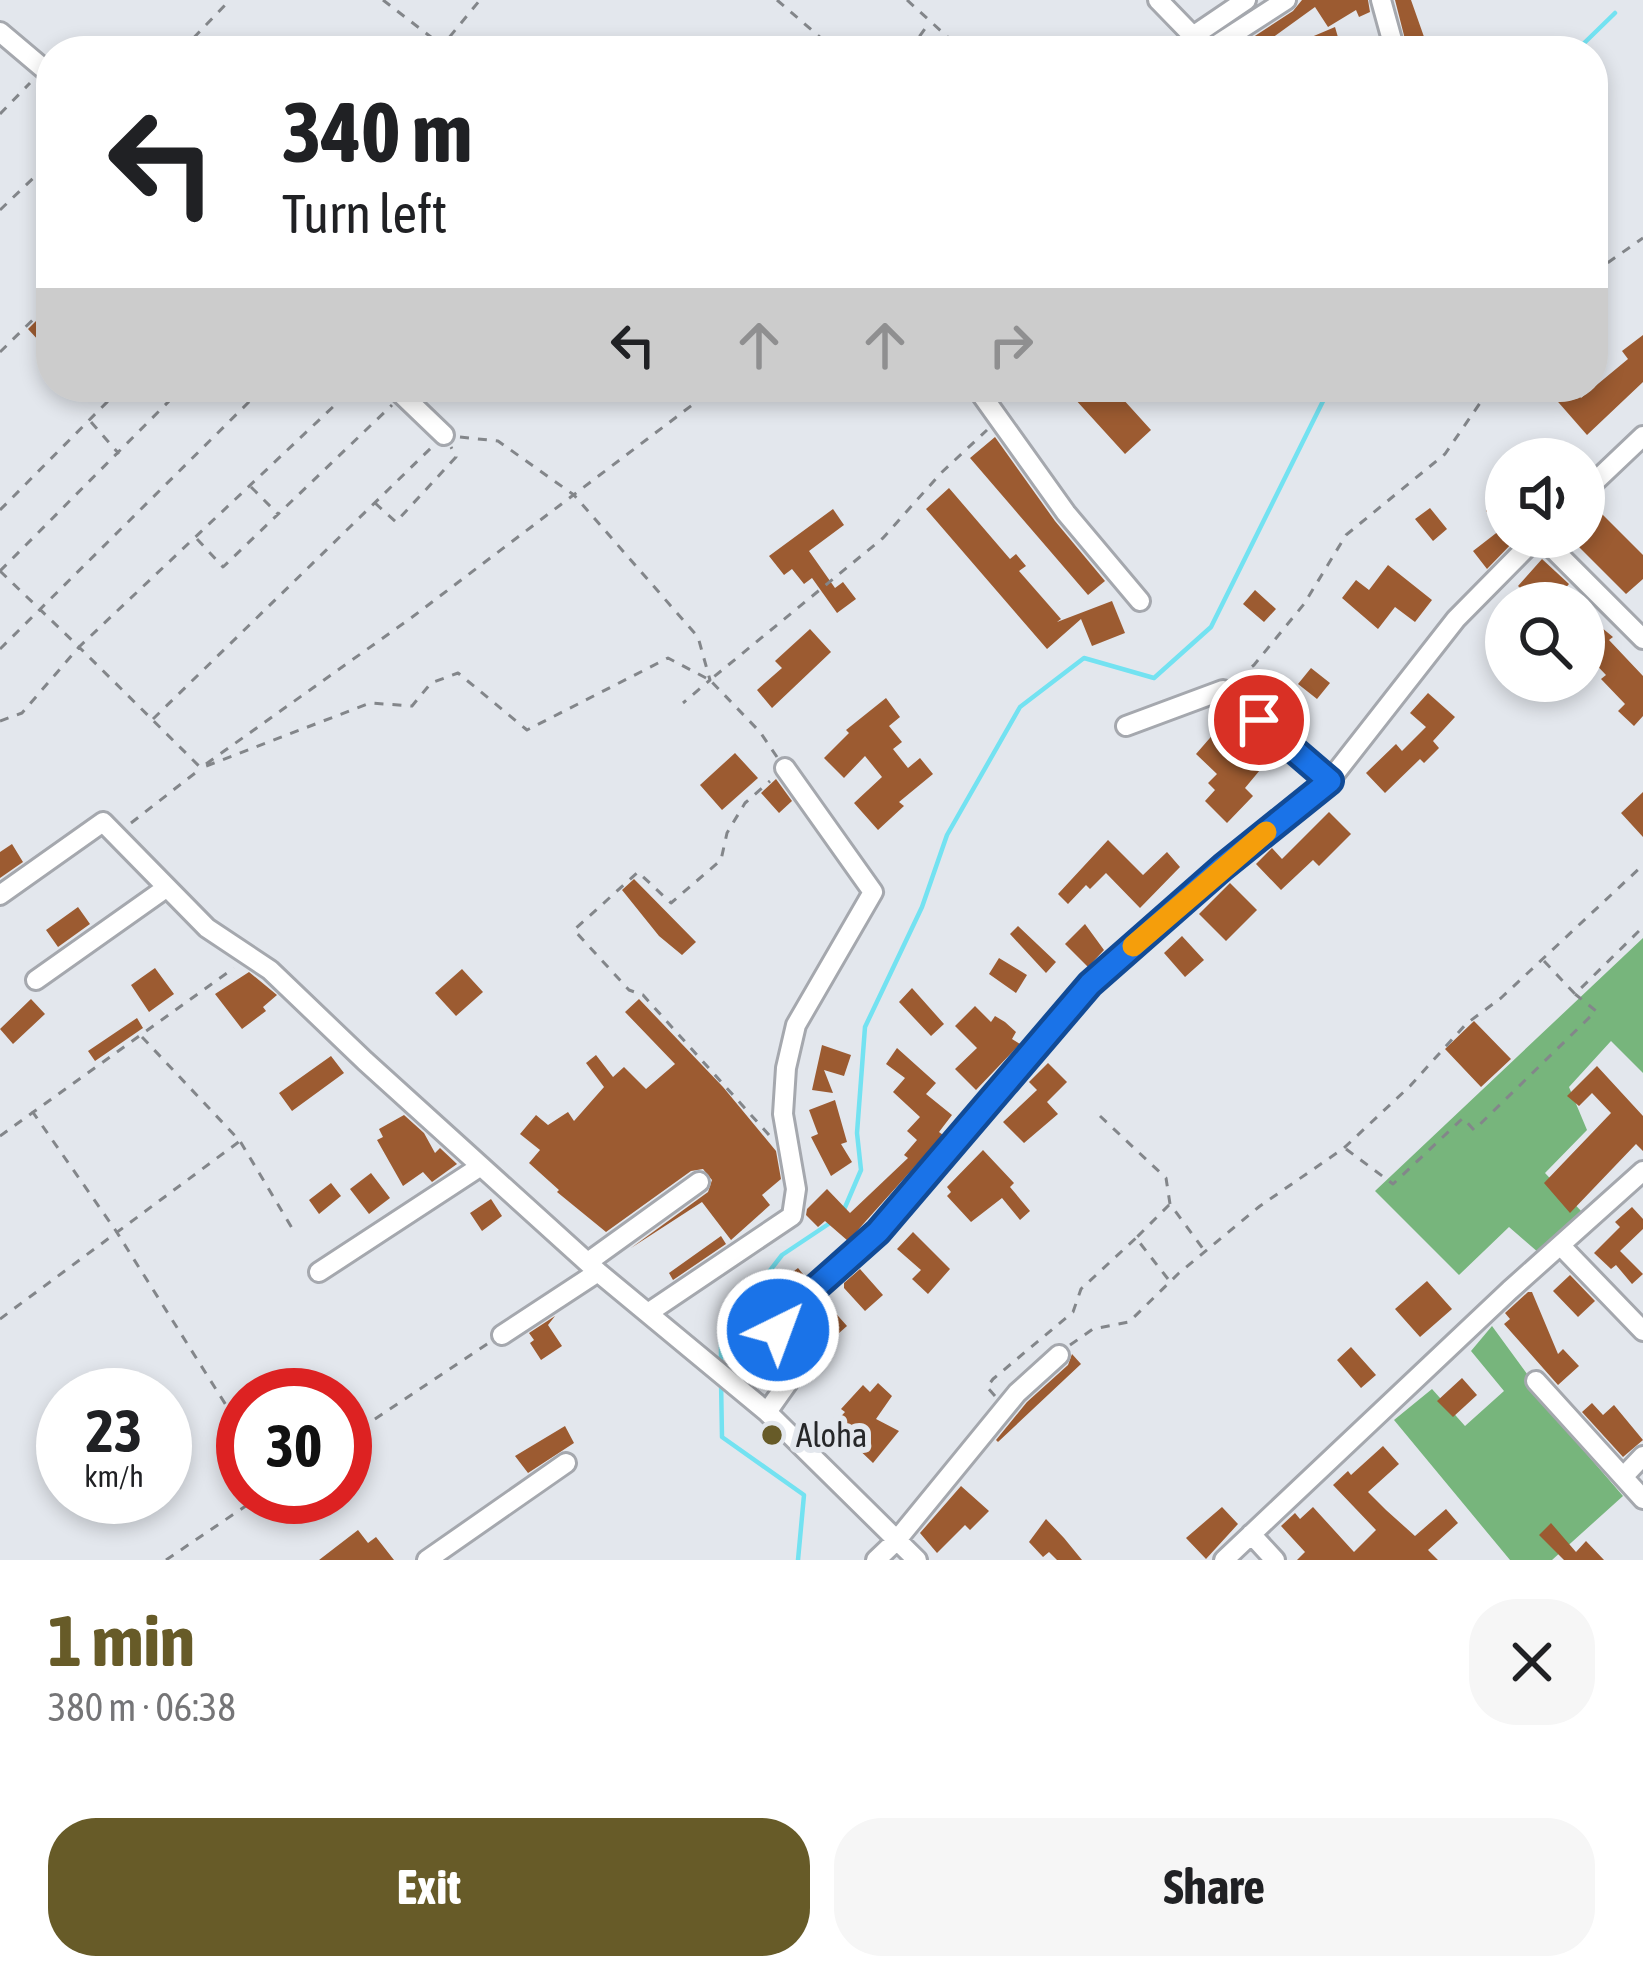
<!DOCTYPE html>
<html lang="en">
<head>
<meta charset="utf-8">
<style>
  body { margin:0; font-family:"Asap Condensed",sans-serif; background:#f6f6f6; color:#202124; height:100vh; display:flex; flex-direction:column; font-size:45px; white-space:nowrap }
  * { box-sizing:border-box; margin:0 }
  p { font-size:39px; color:#757577 }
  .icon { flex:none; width:66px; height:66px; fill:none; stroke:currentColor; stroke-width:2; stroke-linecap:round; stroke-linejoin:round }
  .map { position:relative; height:1560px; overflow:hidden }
  .panel { display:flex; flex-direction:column; background:#fff; flex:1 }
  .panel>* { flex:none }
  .banner { position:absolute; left:36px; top:36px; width:1572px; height:366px; border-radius:48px; box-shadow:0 6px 18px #0003; background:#fff; color:#202124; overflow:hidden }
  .controls { position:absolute; left:1485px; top:438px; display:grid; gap:24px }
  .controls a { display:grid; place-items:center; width:120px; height:120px; border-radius:50%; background:#fff; box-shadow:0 6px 18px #0003; font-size:60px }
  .speed { position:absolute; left:36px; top:1368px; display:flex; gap:24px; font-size:60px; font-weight:700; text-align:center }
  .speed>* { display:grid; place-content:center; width:156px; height:156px; border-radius:50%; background:#fff; box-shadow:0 6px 18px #0003; line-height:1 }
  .speed small { font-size:30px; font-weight:400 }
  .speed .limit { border:18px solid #d22; background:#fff; color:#111 }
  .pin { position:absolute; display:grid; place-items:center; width:102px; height:102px; color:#fff; margin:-51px; border:6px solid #fff; border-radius:50%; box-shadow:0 3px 12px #0007 }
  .me { position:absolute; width:132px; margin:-66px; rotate:42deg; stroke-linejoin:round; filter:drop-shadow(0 0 9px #0008) }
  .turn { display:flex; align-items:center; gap:42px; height:252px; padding:0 48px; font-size:54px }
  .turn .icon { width:156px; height:156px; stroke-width:2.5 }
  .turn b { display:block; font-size:84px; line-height:102px }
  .lanes { display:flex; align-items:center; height:114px; padding:0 48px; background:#0003; justify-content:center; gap:60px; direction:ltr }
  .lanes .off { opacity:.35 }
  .round { display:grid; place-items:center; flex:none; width:126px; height:126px; border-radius:48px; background:#f6f6f6 }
  .headline { display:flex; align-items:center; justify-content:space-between; height:204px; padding:0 48px }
  h1 { font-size:72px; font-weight:700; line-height:90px; color:#675b28 }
  .action { display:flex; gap:24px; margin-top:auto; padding:24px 48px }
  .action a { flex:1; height:138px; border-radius:48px; background:#675b28; color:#fff; font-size:48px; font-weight:700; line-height:138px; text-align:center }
  .action a+a { background:#f6f6f6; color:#202124 }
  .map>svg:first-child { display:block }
  .forest { fill:#77b57c }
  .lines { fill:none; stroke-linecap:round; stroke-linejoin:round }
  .stream { stroke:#73e2f1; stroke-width:4.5 }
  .building { fill:#9c5b31 }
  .minor-casing { stroke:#a5a8ae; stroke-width:24 }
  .path { stroke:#83868a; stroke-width:3; stroke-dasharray:9 9; stroke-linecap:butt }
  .minor { stroke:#fff; stroke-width:18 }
  .route-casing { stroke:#114b97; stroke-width:30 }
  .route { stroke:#1a73e8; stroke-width:21 }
  .slow { stroke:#f59e0b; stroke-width:21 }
  .poi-dot { fill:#675b28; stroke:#e3e7ed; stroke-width:4.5 }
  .labels { text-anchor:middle; stroke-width:12; stroke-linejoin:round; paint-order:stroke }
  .poi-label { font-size:33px; fill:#262729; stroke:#e3e7ed; text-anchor:start }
</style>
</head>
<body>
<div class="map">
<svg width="1643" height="1560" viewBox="0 0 1643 1560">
  <rect width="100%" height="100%" fill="#e3e7ed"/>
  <path class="forest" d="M1643,938v135l-32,-32 -42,46 18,43 -42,43 38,40 -44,40 -30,-26 -50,48 -84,-84z
    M1492,1326l87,119 44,51 -71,64h-42l-116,-140 38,-31 33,37 39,-35 -33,-40z"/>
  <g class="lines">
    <path class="stream" d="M1576,51l39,-38
      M843,1212l18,-42 -4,-37 8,-106 57,-120 25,-72 73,-128 64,-49 70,20 57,-51 119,-240
      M721,1363v-29l61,-79 48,-32
      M721,1380l1,57 82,58 -6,65"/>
  </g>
  <path class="building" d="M1302,0h66l2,12 -11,5 -3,-7 -28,17 -13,-20 -61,44h-22l61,-40z
    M1395,0h16l18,51h-21z
    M1335,27l7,24h-37l-3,-10z
    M51,306v48l-23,-25z
    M1643,335v47l-56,53 -42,-48h28l8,11 47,-39 -6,-8z
    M1064,387h48l39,43 -26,24z
    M995,437l60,84 50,60 -17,14 -118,-137z
    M949,488l61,71 6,-5 10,12 -7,5 42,48 -4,3 55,-21 13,32 -33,13 -11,-27 -34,30 -121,-140z
    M1494,500l12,10v27h12l-31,32 -14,-18 31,-24 -18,-16z
    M1430,508l17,21 -14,12 -18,-22z
    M833,509l11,16 -35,26 26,37 8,-6 13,17 -19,14 -25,-35 -8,6 -12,-15 -8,6 -15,-19z
    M1599,511l44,44v24l-17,15 -57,-57h15v-12z
    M1542,559l27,25 -6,7 12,12h-38l-19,-17z
    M1388,565l44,35 -17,22 -20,-15 -17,22 -36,-31 14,-18 13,10z
    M1255,590l21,19 -12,13 -21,-18z
    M1584,613l29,24 -4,3 34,36v40l-9,10 -16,-15 7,-7 -24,-25 5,-4 -22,-23z
    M810,629l21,23 -59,56 -15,-18 25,-22 -7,-7z
    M1311,668l19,15 -13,16 -19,-15z
    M1428,693l27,24 -22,24 6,7 -15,15 -4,-4 -35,34 -19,-20 30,-29 6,7 24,-24 -16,-14z
    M886,698l14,19 -11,9 13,16 -9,7 15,19 12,-10 13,16 -34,28 5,4 -26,24 -24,-27 28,-26 -17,-21 -21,22 -20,-20 25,-25 -3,-3z
    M1216,731l44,39 -15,18 8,8 -26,27 -22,-22 10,-11 -7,-7 9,-9 -21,-20z
    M735,753l23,25 -36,32 -22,-25z
    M776,779l16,22 -13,12 -18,-20z
    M1643,792v45l-22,-24z
    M1329,812l22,22 -32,32 -6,-6 -32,30 -25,-26 16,-16 10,11z
    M1108,840l35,35 24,-23 13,15 -40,41 -34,-35 -16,16 -4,-4 -18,19 -10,-10z
    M12,844l11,18 -23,16v-26z
    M634,879l62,63 -14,13 -23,-19 -37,-46z
    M1230,883l27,27 -31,31 -27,-27z
    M78,907l12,17 -32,23 -12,-17z
    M1085,924l19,26 -16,17 -23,-23z
    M1018,926l38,36 -10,11 -36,-39z
    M1182,936l22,24 -19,17 -21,-24z
    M999,958l28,17 -11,18 -27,-19z
    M155,968l19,26 -25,18 -18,-27z
    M462,969l21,23 -27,24 -21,-23z
    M249,972l28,23 -14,12 3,4 -24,18 -27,-35z
    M912,988l32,36 -13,12 -32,-34z
    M31,999l14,15 -32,30 -13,-15z
    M639,999l84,88 53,64 5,28 -19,16 8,10 -39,35 -29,-38 -71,46 77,-56 4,-12 -9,-11 -12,2 -85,61 -49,-40 2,-2 -30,-27 11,-13 -20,-16 16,-19 12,10 20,-13 6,9 30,-34 -18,-24 10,-8 17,22 11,-10 22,22 29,-25 -50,-52z
    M975,1006l16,16 4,-6 10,6 11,10 -4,7 8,5 -44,46 -21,-21 22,-21 -22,-22z
    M137,1018l6,10 -48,33 -7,-10z
    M1474,1021l37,38 -30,28 -36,-38z
    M822,1045l29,10 -7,21 -20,-6 9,23 -21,-3z
    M897,1048l39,35 -10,11 26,21 -13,17 4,3 -95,106 -23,-20 -7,6 -12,-12 1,-6 20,-20 23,24 58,-55 -4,-3 13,-15 -10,-9 13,-14 -27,-25 12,-14 -19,-14z
    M331,1056l13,17 -52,38 -13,-18z
    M1048,1063l19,19 -20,20 11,12 -34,29 -21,-21 34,-32 -8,-8z
    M1597,1066l46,50v35l-7,-7 -66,69 -26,-30 67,-70 -19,-20 -13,13 -12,-10z
    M835,1100l12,42 -6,2 11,18 -21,14 -20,-39 7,-3 -9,-24z
    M404,1115l20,18 11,20 5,-5 17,16 -25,18 -9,-10 -20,14 -26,-46 6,-3 -4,-8z
    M983,1150l31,33 -4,4 20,24 -10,9 -18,-22 -31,24 -24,-26 4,-4 -4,-5z
    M371,1173l19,25 -21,16 -19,-25z
    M331,1183l10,13 -22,18 -10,-14z
    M491,1199l11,17 -20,15 -12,-18z
    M1632,1207l11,12v10l-23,22 23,23 -11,10 -16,-19 -5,4 -17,-16 26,-26 -5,-5z
    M913,1232l37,37 -22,25 -16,-15 9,-9 -24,-21z
    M721,1236l5,8 -53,36 -4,-7z
    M798,1268l9,11 -24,21 -9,-14z
    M860,1269l23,26 -18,16 -21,-23v-5z
    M1570,1275l25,26 -17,16 -25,-26z
    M1427,1281l25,28 -32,28 -25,-28z
    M1528,1292h4l26,62 5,-5 16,17 -21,19 -54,-61 6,-5 -5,-6z
    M831,1308l16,18 -17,15 -16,-19z
    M555,1316l-7,9 14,21 -21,14 -11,-17 4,-3 -5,-7z
    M1351,1347l25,28 -15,13 -24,-28z
    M1072,1354l9,10 -83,78 -2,-2 31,-38 41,-37z
    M1462,1378l15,17 -24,22 -16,-16z
    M878,1383l14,13 -16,23 23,12 -26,32 -40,-38 12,-13 -4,-3 22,-24 7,7z
    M1592,1403l11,12 11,-10 29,35 -20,17 -41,-45z
    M565,1426l9,17 -46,30 -13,-17z
    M1383,1446l16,18 -31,28 18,18 29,26 31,-27 12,14 -30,27 10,10h-141l8,-8 -24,-26 14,-13 5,6 13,-12 41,45 22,-22 -43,-45 15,-14 3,4z
    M961,1486l28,25 -19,19 -5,-5 -28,28 -17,-20z
    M1222,1507l16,17 -32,35 -20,-21z
    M1046,1519l18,19 18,22h-25l-8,-8 -6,5 -14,-15z
    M1551,1523l25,29 10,-11 18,19h-40l-25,-25z
    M358,1530l10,13 8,-6 18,23h-75z"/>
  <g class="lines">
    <defs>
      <path id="minor" d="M1158,0l35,36 53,-36
        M1381,0l14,51
        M0,32l51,43
        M1207,51l79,-51
        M394,387l50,48
        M976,387l90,126 74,88
        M1584,492l59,-56
        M1541,537l102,102
        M1126,726l97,-36 107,90
        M0,895l103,-73 104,106 63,42 95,91 233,211 169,140 150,148
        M36,980l130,-92
        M1561,1246l82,85
        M588,1262l111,-80
        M319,1272l162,-106
        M648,1313l144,-97 4,-27 -13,-75 3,-46 10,-43 77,-133 -88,-124
        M502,1335l96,-63
        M1536,1381l107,118
        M767,1412l36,-51 -26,-31 3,-9 98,-89 212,-248 133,-117 107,-87 126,-161 81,-82
        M1623,1477l20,-21
        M1251,1534l24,26
        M427,1560l139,-97
        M876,1560l20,-19 121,-148 42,-38
        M1224,1560l286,-270 133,-119"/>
    </defs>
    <use href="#minor" class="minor-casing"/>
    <path class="path" d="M383,0l66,51
      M777,0l59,51
      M907,0l56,51
      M181,51l49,-51
      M438,51l42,-51
      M909,51l20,-28
      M0,114l30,-31
      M0,210l51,-49
      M1593,273l50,-35
      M0,352l51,-50
      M91,422l28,32
      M460,437l38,4 76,54 124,142 12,43 -27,23
      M251,487l27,27
      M375,503l21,19 60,-65 -5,-10
      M0,510l122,-123
      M197,539l26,28 169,-162
      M0,571l79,76 275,-260
      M0,571l183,-184
      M0,649l264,-262
      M1238,678l16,-13 50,-61 42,-69 99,-81 46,-67
      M153,719l281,-274
      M0,721l22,-8 57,-66 122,121 169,-65 42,3 19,-23 27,-10 69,57 141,-72 40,21
      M777,757l-17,-25 -50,-52 173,-142 58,-65 46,-43
      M206,764l205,-146 305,-231
      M131,823l68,-53
      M1544,961l31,33 68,-67
      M142,1037l98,104 55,92
      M32,1111l84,120 127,201
      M1100,1116l66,62 4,26 34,46
      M769,1135l-126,-140 -14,-5 -55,-60 64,-58 33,31 50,-43 6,-27 18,-30 25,-22
      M0,1136l234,-168
      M1346,1149l47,35 70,-66 11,12 122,-119 -21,-17
      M1168,1279l-32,-41 33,-33
      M0,1319l240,-178
      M1070,1345l23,-16 36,-7 50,-49 81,-67 84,-58 66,-62 56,-62 35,-26 142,-133
      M995,1396l-8,-9 6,-8 80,-67 8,-23 55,-51
      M345,1439l145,-97
      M166,1560l93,-63"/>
    <use href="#minor" class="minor"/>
  </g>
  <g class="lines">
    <defs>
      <path id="route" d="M778,1330l3,-9 25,-25 72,-64 212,-248 133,-117 107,-86 -71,-61"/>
    </defs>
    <use href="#route" class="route-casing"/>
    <use href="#route" class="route"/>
    <path class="slow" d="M1133,946l133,-114"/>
  </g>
  <circle class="poi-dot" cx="772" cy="1435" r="12"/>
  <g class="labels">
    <g class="poi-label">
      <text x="796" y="1447">Aloha</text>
    </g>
  </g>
</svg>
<div class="controls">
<a><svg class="icon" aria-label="sound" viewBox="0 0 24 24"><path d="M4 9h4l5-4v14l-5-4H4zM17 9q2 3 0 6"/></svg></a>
<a><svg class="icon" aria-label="search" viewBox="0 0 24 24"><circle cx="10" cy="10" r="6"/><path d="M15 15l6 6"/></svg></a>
</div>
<div class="speed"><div>23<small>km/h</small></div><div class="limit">30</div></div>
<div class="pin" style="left:1259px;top:720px;background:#d93025"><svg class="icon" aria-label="arrive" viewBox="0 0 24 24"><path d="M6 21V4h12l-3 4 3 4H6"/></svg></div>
<svg class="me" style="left:778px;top:1330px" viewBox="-20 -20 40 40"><circle r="17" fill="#1a73e8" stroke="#fff" stroke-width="3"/><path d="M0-11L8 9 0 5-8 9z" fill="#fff"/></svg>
<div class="banner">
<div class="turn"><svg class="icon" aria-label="left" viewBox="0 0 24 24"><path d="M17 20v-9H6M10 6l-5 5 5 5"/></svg><div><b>340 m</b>Turn left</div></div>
<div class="lanes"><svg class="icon" aria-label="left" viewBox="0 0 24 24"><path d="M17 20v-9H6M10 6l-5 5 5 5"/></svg><svg class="icon off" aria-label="ahead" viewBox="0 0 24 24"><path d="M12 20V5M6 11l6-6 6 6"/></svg><svg class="icon off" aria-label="ahead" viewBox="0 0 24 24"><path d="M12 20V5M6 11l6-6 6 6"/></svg><svg class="icon off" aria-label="right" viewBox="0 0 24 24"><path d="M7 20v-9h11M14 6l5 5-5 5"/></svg></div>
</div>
</div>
<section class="panel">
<div class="headline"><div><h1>1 min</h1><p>380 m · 06:38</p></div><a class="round"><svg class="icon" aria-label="close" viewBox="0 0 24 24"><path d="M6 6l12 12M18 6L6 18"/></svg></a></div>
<div class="action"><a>Exit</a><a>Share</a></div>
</section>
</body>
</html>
